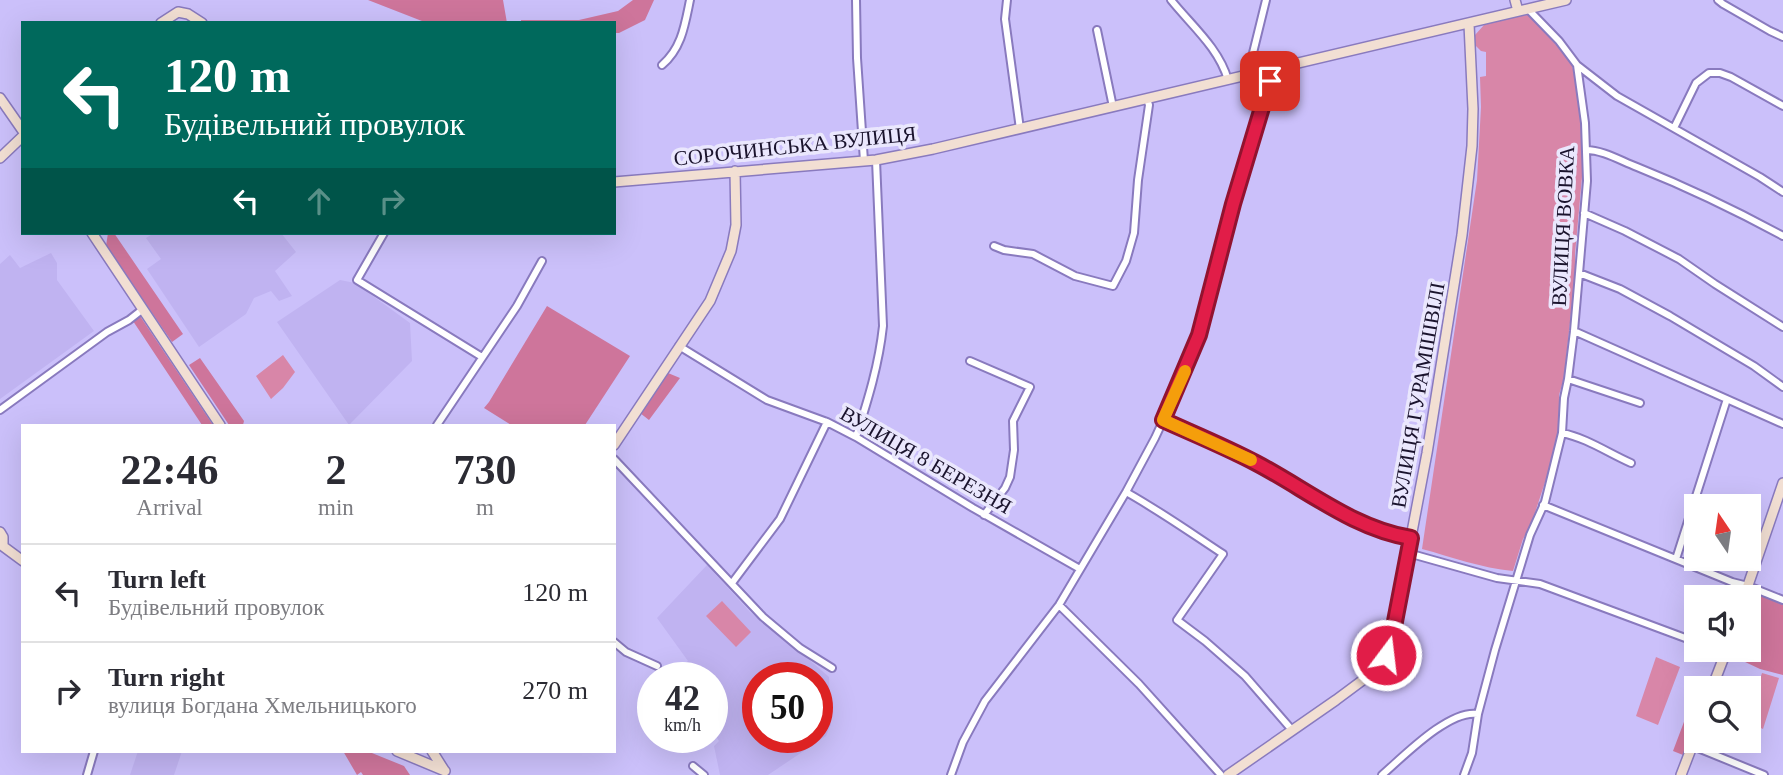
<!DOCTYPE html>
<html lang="en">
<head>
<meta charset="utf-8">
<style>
  body { margin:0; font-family:Georgia,serif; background:#f2f2f3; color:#2b2b33; height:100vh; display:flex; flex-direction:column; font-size:26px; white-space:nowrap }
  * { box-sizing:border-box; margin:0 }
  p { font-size:23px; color:#7c7c81 }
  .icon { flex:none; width:38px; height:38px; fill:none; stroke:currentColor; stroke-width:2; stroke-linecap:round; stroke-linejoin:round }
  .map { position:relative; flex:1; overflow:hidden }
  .side { position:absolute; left:21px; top:424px; width:595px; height:329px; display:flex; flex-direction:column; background:#fff; border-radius:0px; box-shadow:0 7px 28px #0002 }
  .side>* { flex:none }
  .guide { position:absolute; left:21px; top:21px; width:595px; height:214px; border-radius:0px; box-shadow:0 7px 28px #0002; background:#00695c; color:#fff; overflow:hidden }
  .needle { width:46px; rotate:347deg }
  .controls { position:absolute; left:1684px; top:494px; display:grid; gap:14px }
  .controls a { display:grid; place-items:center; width:77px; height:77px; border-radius:0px; background:#fff; box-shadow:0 7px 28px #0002; font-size:35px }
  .speed { position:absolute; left:637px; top:662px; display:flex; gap:14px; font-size:35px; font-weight:700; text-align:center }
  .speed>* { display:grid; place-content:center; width:91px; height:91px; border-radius:50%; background:#fff; box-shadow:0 7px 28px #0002; line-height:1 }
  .speed small { font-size:18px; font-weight:400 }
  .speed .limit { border:10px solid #d22; background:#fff; color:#111 }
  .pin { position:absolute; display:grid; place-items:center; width:60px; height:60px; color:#fff; margin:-30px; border-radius:14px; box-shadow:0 4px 10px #0006 }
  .me { position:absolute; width:77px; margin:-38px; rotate:15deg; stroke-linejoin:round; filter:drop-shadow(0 0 5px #0008) }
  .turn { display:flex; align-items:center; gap:24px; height:147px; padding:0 28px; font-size:32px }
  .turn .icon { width:91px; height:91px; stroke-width:2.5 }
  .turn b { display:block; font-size:49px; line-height:60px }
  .lanes { display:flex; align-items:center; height:66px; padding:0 28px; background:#0003; justify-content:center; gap:35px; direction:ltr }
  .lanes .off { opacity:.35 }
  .eta { display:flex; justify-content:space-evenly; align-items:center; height:119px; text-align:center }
  .eta b { font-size:42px; font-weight:700; line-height:49px }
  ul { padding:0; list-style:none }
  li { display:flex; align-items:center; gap:21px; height:98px; padding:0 28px; border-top:2px solid #e1e1e2 }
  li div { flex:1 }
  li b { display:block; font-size:26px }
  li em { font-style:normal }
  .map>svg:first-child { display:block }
  .built { fill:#c0b3f1; fill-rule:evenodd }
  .green { fill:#d886a8 }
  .forest { fill:#ce759b }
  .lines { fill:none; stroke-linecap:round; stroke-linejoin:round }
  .street-casing { stroke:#897abe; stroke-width:10 }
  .secondary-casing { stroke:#897abe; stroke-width:12 }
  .street { stroke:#fff; stroke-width:6 }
  .secondary { stroke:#f2dfd3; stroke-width:9 }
  .route-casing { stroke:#92132f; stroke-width:18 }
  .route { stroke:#e11d48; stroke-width:12 }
  .slow { stroke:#f59e0b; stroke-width:12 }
  .labels { text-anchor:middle; stroke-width:7; stroke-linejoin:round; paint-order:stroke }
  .street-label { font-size:21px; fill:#1a132d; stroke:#eae7fd }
</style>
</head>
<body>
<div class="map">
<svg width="1783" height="775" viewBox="0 0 1783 775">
  <rect width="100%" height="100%" fill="#cbc0fa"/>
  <path class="built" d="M154,233h127l15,19 -21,19 17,25 -13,5 -8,-10 -17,7 -8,16 -47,33 -52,-78 14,-10 -15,-21z
    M51,253l6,10v17l37,51 -94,68v-135l10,-9 10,13z
    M340,280l15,3 55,40 2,38 -63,64 -72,-103z
    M707,565l43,47 48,38 31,27 2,47 -5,12 -58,39h-48l-6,-29 5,-5 -7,-11v-8l9,-7 -9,-7v-31h-41l-1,-2 18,-14 -31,-43zM758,677h59v60h-59z
    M138,751h44l-8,24h-44z"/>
  <path class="green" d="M1529,15l42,46 7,30 4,40v46l-7,77v22l-11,102 -5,17v36l-9,36 -19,58 -8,14 -10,32c-32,-3 -61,-14 -91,-22l55,-369 4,-73 -1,-30 6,-1v-24l-5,-1 -6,-6v-10l9,-10 29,-9z
    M283,355l12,17 -12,16 -12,11 -15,-23z
    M722,601l29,31 -15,15 -30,-31z
    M1656,657l24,10 -22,58 -22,-9z
    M1762,673l17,5 -16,51 -15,-7v-9z"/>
  <path class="forest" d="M368,0h135l4,23h-80z
    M633,0h21l-9,20 -26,13h-5v-10h-93v-3h58l39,-9z
    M108,233h6l69,101 -11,8 -66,-96z
    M547,306l83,50 -45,69h-74l-27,-17 5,-6z
    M140,316l73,109h-11l-69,-104z
    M200,358l44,63 -1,4h-14l-40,-60z
    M668,373l12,5 -31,42 -9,-7z
    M1748,586l35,14v75l-23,-6 -34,-16 1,-4h21z
    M1696,690v29l-13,36 -10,-4z
    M343,751h24l37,15 6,9h-47l-2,-3 -4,3z"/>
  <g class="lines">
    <defs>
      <path id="street" d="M856,0l1,58 7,103
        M1007,0l-2,19 15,110
        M1171,0c20,25 48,48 57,80
        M1718,0l5,4 47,27 13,6
        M1097,30l16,77
        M662,65c20,-17 23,-41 28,-65
        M1577,65l40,31 143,81 23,15
        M1253,74l-2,-13 15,-61
        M1674,128l22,-45 13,-10h11l11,4 52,29
        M1586,150c17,0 35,11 51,17 50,20 98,43 146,69
        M1584,213l41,18 54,28 36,25 68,43
        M384,233l-27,47 125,77
        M994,246l10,4 29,4 42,22 38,10 13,-25 8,-28 4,-53 11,-75 -2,-6
        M1579,273l41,16 50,27 84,50 29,21
        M1574,331l209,93
        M679,346l88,54 60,22 29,15 117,71 107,61
        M970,361l60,26 -17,34 1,29 -4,27 -5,11 -21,27
        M1568,379l72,24
        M0,410l107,-78 22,-12 14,-11
        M1163,420c31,14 63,27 94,43 49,26 97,66 154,75
        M437,425l80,-119 25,-45
        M1562,433c25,5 46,20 69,30
        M856,437c12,-37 23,-73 27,-111l-7,-166
        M614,459l149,158 37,31 32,20
        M1126,492c34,19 65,41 97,62l-46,66 28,21 40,35 47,54
        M1543,505l189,77 16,4 35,14
        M1408,553l89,25 43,6 156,58
        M1676,559l51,-160
        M732,583l48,-64 47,-97
        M1059,605l80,79 82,91
        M614,642l12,10 31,14
        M1693,746l71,29
        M693,766l11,9
        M87,775l7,-24
        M951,775l12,-33 22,-41 74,-96 67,-113 29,-54 25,-54 19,-49 34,-131 37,-123 -3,-11
        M1382,775c21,-18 67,-66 96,-61
        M1464,775l8,-22 6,-39 17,-64 35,-115 15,-33 17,-69 2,-35 4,-19 6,-48 13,-150 -2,-58 -8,-58 -18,-24 -31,-32"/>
      <path id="secondary" d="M1515,0l3,11
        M161,23l17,-11 10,2 14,9
        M0,98l23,33
        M0,158l23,-22
        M614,182l262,-22 57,-11 633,-149
        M92,233l128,192
        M614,445l96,-144 21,-50 5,-26 -1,-54
        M0,532l3,5v8
        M0,544l23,17
        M1744,597l39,-114
        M1712,688l15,-39
        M397,751l48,20
        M432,751l12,19
        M1228,775l108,-75 39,-29 11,-16 6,-18 35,-184 35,-218 10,-89 1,-37 -4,-85
        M1681,775l15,-39"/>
    </defs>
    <use href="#street" class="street-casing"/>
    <use href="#secondary" class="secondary-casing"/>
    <use href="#street" class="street"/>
    <use href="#secondary" class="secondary"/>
  </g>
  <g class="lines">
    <defs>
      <path id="route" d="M1270,81l-37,123 -34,131 -36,85c31,14 63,27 93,43 50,26 98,66 155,75l-19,99 -6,18"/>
    </defs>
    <use href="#route" class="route-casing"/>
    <use href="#route" class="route"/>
    <path class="slow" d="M1185,371l-22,49 88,40"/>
  </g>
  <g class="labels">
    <g class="street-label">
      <text transform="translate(795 146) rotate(-6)" y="7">СОРОЧИНСЬКА ВУЛИЦЯ</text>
      <text transform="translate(1563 226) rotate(-87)" y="7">ВУЛИЦЯ ВОВКА</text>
      <text transform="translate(1418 395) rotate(-80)" y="7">ВУЛИЦЯ ГУРАМІШВІЛІ</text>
      <text transform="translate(926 460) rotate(30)" y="7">ВУЛИЦЯ 8 БЕРЕЗНЯ</text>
    </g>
  </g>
</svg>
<div class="controls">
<a><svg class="needle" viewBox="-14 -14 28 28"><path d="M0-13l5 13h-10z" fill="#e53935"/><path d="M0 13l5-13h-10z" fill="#7c7c81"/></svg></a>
<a><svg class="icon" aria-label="sound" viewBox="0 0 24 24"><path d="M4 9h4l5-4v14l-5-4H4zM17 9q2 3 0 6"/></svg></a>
<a><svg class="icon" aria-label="search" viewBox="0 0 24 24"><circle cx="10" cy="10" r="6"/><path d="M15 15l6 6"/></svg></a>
</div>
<div class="speed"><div>42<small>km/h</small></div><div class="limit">50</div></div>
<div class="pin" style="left:1270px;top:81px;background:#d93025"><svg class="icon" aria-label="arrive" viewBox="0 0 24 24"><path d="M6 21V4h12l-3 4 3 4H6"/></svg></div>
<svg class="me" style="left:1386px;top:655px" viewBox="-20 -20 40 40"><circle r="17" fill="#e11d48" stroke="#fff" stroke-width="3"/><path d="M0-11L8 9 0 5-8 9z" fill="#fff"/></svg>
<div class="guide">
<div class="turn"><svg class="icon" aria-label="left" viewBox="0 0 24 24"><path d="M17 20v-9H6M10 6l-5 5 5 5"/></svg><div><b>120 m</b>Будівельний провулок</div></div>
<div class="lanes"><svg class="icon" aria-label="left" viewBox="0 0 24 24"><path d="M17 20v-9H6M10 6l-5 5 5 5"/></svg><svg class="icon off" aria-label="ahead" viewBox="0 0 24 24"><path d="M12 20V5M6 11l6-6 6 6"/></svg><svg class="icon off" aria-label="right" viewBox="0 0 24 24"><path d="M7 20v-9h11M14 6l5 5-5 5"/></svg></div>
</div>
<section class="side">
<div class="eta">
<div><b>22:46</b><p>Arrival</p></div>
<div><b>2</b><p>min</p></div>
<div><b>730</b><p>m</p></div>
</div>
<ul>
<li><svg class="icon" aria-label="left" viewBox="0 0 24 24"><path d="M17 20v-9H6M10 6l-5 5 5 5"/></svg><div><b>Turn left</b><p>Будівельний провулок</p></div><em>120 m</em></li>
<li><svg class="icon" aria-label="right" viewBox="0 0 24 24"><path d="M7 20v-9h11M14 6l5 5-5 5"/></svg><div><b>Turn right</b><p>вулиця Богдана Хмельницького</p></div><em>270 m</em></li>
</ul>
</section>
</div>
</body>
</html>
